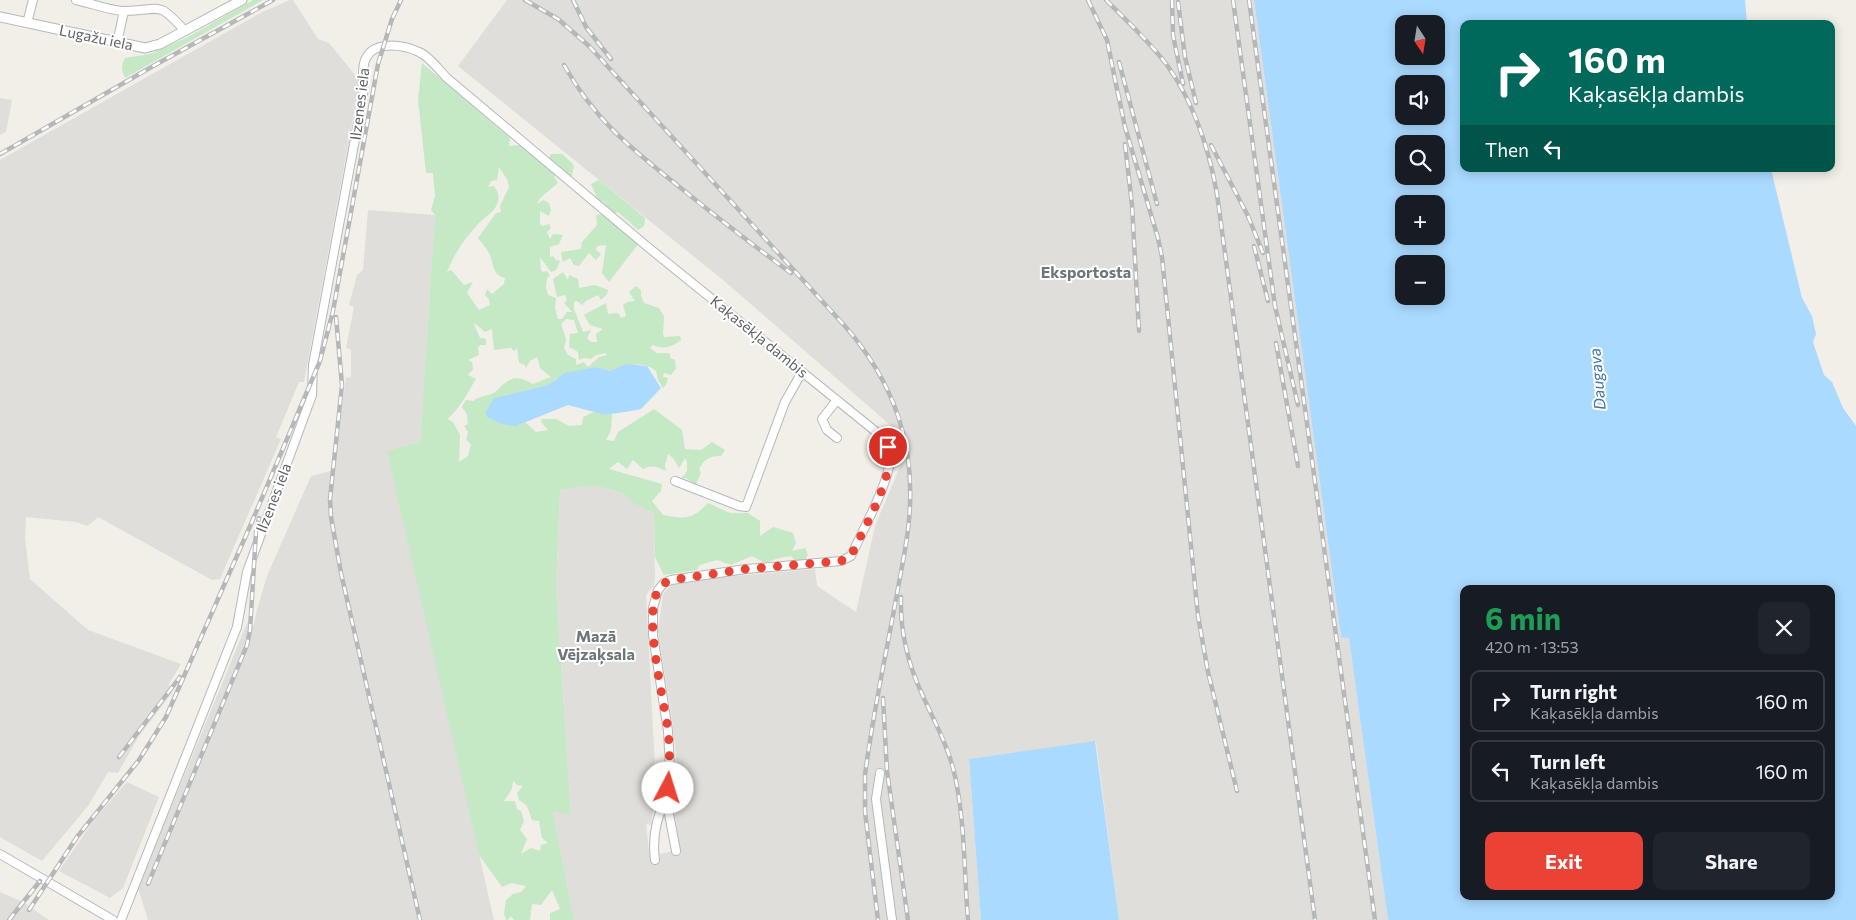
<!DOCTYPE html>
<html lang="en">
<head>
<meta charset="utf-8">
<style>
  body { margin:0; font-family:Commissioner,sans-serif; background:#20242c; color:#f1f3f6; height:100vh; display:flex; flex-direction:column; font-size:19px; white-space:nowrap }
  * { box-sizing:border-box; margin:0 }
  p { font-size:16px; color:#9ea1a6 }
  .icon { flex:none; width:28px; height:28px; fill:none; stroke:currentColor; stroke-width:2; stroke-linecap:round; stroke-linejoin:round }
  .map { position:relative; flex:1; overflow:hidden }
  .sheet { position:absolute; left:1460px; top:585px; width:375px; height:315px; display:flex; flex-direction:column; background:#171b24; border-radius:10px; box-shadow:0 2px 12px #0003 }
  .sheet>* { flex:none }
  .hud { position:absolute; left:1460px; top:20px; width:375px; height:152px; border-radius:10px; box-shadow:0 2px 12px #0003; background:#00695c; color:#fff; overflow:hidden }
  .needle { width:32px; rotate:168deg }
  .tools { position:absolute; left:1395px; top:15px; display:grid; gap:10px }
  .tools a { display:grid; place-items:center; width:50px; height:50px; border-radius:10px; background:#171b24; box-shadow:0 2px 12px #0003; font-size:25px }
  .pin { position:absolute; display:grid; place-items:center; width:42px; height:42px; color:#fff; margin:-21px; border:2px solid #fff; border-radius:50%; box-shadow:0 1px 5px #0007 }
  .me { position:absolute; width:55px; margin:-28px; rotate:5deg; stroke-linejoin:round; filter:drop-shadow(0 0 4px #0008) }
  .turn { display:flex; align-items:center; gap:18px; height:105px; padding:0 25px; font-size:22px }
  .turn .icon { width:65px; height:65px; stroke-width:2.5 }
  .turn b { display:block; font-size:35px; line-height:42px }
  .then { display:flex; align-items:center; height:48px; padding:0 25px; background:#0003; gap:10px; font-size:19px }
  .round { display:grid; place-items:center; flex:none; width:52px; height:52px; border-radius:10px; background:#20242c }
  .summary { display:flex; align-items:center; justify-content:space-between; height:85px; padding:0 25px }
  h1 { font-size:30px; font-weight:700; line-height:38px; color:#1e9e55 }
  .action { display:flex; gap:10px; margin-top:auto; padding:10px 25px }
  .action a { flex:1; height:58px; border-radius:10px; background:#ea4335; color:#fff; font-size:20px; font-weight:700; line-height:58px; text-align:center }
  .action a+a { background:#20242c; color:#f1f3f6 }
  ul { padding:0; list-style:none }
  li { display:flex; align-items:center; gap:15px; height:62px; margin:0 10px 8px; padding:0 15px; border:2px solid #363941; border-radius:10px }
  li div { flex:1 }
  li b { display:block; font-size:19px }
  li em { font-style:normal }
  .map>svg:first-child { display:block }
  .industrial { fill:#e0deda }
  .green { fill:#c5e8c5; fill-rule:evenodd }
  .water { fill:#aadaff; fill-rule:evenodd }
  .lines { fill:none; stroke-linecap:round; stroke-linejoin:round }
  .minor-casing { stroke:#b5b8bc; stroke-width:10 }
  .tertiary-casing { stroke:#b5b8bc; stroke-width:11 }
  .minor { stroke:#fff; stroke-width:8 }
  .tertiary { stroke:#fff; stroke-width:9 }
  .rail-casing { stroke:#b6b7b8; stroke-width:4.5 }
  .rail { stroke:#fff; stroke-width:2.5; stroke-dasharray:8; stroke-linecap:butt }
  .route { stroke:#ea4335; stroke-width:9; stroke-dasharray:0 16.2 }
  .labels { text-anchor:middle; stroke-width:4; stroke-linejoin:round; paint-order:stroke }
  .street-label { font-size:15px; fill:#5f6368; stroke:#fff }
  .neighbourhood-label { font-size:16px; font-weight:bold; fill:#70757a; stroke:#fff }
  .water-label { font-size:16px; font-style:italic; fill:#4174aa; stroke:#fff }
</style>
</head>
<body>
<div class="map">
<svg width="1856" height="920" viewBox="0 0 1856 920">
  <rect width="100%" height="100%" fill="#f1efe8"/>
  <path class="industrial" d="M290,0h3l25,39 11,4 31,38 -56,301h-5l-23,55 5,2 -61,140 -8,1 -114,-63 -10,9 -12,-4 -50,-5 -1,21 5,41 58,51 93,34 -12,20 3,9 -33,43 -21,37 -10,-1 -20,34 -46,55 -42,-24v-677l262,-148z
    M507,0h747l87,637h8l39,283h-269l-23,-178 -127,17 12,161h-407l-21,-108 18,1 -15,-226 4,-97 32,-5 31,8 13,11 18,9 1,64 -1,8 -8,10 10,192 -5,38 -5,-1 4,36 10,-1 -1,-5 21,-4 -7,-49 4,-35 -5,-46 -14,-89 5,-37 8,-9 52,-8 92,-8 2,17 39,26 19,-86 26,-62 -5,-34 -173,-150 -265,-214z
    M0,98l12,2 -6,32 -6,3z
    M368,210l67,5 -15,227 -32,9 106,469h-346l-10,-32 109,-265 7,2 2,-12 11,-37 44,-100 23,-6 12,-93 4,1 1,-3v-25l-5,-2 8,-41 -5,-2 8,-30 6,-5z
    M127,782l32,15 -36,91 -13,10 -51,-27 37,-54z
    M0,892l23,10 26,18h-49z"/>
  <path class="green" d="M253,0h10l-138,78c-4,-8 -4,-12 0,-20l25,-4 36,-16z
    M422,63l88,75 -1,8 11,-1 25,21 6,-12h11l12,11 -2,11h-18l4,7 -18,15 -3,6 6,-4 6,3 2,7 -2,6 -9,-5v13l2,2 7,-2 2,4 -4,4 3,7 3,-5 10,1 -4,9 -9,3v10l3,-1 3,4 4,1 -4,9 -5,2 -11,-15 1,13 2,2 4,-1 3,5 -3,2 -1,10 2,7 8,3 -1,10 3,11h4l5,-7h5l-8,-9 3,-3 -2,-5 -8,2 -4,-18 10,-7 5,8 1,-5 9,4 1,9 16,-3 13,5 -1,4 -6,6 -3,-5 -12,6 -4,4 -5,-4 -3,1v7l9,23 8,-2 -4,8 4,4h6l-1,-8 7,-5 -13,-4 -6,-10 22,-12 2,11 10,-1 3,5 5,-2 -3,-11 4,-3 8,-1 -6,-9 7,-6 5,4v5l3,8 15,5 5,8 -1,17 1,4 16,-1 1,4c-10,7 -16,10 -28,5l-3,3 7,5h13v5l5,2 1,8 -5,7 -7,-2 -1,4 5,1 -2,7 -3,3 -5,-8 -2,-9c-13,-11 -32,-6 -46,0l-13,-4 -42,12 -6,6 -55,13 -3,7 25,21 9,-4 11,10 12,-2 -7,-8 1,-3h14l13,7 13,-1 1,-8 11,-5 11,3 7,-1 -1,16 -5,10 8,1 4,-9 36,-23 28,21 3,19 16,1 11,-8 13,8 -4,6c-11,0 -16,2 -22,13l2,3 -5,13 -10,-7 -5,1 6,-8v-9l-2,-4 -6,10 -6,-10 -5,-4 -3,11 1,6c-9,-4 -13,-7 -23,-2l-10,-9 -6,9 -9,-7 -9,7 53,15 -1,7 -9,10 11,14c22,4 29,5 45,-12l22,10h18l12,8v15l13,-9 20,6 3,10 -4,8 13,-3 3,7 -3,5 -10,1 -4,-5 -12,2 -14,5 -13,-7 -21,9 -14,-5 -17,5 -3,5 -33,5 -9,-18 -1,-44 -19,-9 -12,-11 -31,-8 -32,5 -4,97 15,227 -18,-2 21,108h-24v-7l10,-4 -8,-19 -11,15 -9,-1 -2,16h-16l-3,-4 -3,4h-2l-2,-7 2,-13 7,-6 8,-2 5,-6 -15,-3 -9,4 -23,-32 -92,-404 33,-9 15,-227 -4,-5 4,-14 -2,-23h-7l-8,-73zM499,167l8,12 2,8 -9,19 1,6 -5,1 -18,25c4,5 9,11 12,17 4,10 2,20 15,23l-1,6 -12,10 -5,-5 -2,6 4,4 1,6 -11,5 -12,-17 6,-11 -9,3 -13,-15 -4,2c7,-18 19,-36 33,-50 6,-6 16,-11 18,-21 2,-5 -1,-10 -4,-15l-6,1 3,-6 6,-1zM566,319l8,1 4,13 -8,1 -1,13 9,5 1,8 5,-2 7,1 5,-4 9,-2 2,2 -8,2 -11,10 -4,-5 -8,3v-6l-8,-4 -4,-7 2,-9 -5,-15zM473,322l12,10 7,-3 2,21 17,-2 3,3 3,-3 2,15 6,2 1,3 4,-7 7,-4 3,11 11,9 -18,7c-11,-6 -19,-9 -29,0 -3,2 -6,6 -9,8 -5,4 -14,3 -22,9l-7,-1 -4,7 5,7 1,10 -4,2 4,6 -2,7 5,6 -3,11 -9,6 1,-27 -7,-13 -6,-3c12,-9 21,-27 29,-40l-8,-4 5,-6 -1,-7 -4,-2 11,-5 -1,-7 2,-3h6v-6l-6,-1zM513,781l4,4 6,1 -6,7 2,7 8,6 5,14 7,1 3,17 6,5 -7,2 -1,6 -9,-3 -10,6 6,-15 -7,-9 4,-9 -3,-10 -4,-2 -2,-8h-11l8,-12z
    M599,180l46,38 -1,8 -6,4 -20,-18 -6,2 -2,-6 -4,-1 -3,-6 -4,1 -8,-18z
    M602,214l37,29 -30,39 -7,-9 4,-28 -9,1 -1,4 5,4 -5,6 -7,-7 -10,13 -5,-1 -4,-7 -7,4 -2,-10 20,-3 1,-7 15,-17 -1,-10z"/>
  <path class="water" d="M1254,0h491l2,24h-283v145h307l31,129 10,18 4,18 -3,8 11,33 8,7 11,26 13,18v494h-468l-39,-282 -8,-1zM1404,24h32v32h-32zM1404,84h32v32h-32zM1404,144h32v32h-32zM1404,204h32v32h-32zM1404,264h32v32h-32zM1464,589h367v307h-367z
    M626,364l21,2 14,22 -20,21 -10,2 -26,4 -37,-10 -52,21 -15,-2 -14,-7 -1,-5 8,-14 54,-13 17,-12 32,-6 13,4z
    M1095,741l24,179h-138l-12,-161z"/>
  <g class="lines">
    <defs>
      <path id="minor" d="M76,0c15,3 34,11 49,11 37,-1 32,-11 60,20
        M27,23l6,-23
        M117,43l7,-32
        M837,400l-15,19 5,11 10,8
        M675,481l64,25 7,1 39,-105 17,-30
        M880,773l-4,26 16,121
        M0,854l113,66
        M655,860c-3,-22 1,-42 11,-62
        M121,920l116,-293 10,-55 65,-177 1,-30 50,-269c1,-11 -2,-29 3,-38 9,-18 38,-13 53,-6 10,4 20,18 28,26l202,170 231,187c5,7 10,13 10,22 1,22 -29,77 -39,99l-10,5 -95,8 -75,11 -7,3 -6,7 -5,18v27l15,96 2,37 -4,30 10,53"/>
      <path id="tertiary" d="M0,17l145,31 15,-4 82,-44"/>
    </defs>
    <use href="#minor" class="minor-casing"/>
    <use href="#tertiary" class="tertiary-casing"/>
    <use href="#minor" class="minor"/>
    <use href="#tertiary" class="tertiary"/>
    <defs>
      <path id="rail" d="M525,0l33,19 31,27 255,279c50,57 72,119 65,195 -2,23 -7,46 -11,68 -11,62 -25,124 -33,187v37l13,108
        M573,0l13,27 25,32
        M1088,0l19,40 12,59
        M1106,0c21,21 43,41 61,65 27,38 42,84 50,129l98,726
        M1172,0l1,35 10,49
        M1233,0l42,306 23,99
        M1249,0l126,920
        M1178,2l7,55 11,46
        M1119,62l38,142
        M564,65c32,57 68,84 118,124 36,29 72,57 109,84
        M1118,93l7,34 33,111 4,19 36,359 10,56 29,119
        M1125,144l7,61 7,126
        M1211,145l37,71 15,37
        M0,154l155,-89 118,-65
        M1254,246l14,55
        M336,317l6,68 -12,114 1,18 10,56 79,347
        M1276,343l22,123
        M901,597c-1,33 7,67 21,97 11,25 24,47 31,74 12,46 11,104 15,152
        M883,698l4,73 21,149
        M119,757l61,-80
        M148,884l99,-239 3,-15 6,-98 3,-14
        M29,910l48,-73 62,-77 27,-43 85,-193 69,-163 13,-50 45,-247 14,-45 9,-19
        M9,920l31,-39"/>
    </defs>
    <use href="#rail" class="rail-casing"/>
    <use href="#rail" class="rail"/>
  </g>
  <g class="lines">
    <path class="route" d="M668,788c2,-19 2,-38 0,-58 -4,-31 -26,-116 -9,-141 3,-5 7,-7 12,-9l75,-11 95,-8 10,-5c13,-29 44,-78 37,-109"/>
  </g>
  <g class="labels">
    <g class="street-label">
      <text transform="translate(96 38) rotate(12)" y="5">Lugažu iela</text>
      <text transform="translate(360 104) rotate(-83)" y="5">Ilzenes iela</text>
      <text transform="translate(759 337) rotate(39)" y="5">Kaķasēkļa dambis</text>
      <text transform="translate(274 498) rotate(-69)" y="5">Ilzenes iela</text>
    </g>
    <g class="neighbourhood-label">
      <text x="1086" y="278">Eksportosta</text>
      <text x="596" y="642">Mazā<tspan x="596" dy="18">Vējzaķsala</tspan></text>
    </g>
    <g class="water-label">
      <text transform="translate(1597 379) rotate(-95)" y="6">Daugava</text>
    </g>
  </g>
</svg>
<div class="tools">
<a><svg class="needle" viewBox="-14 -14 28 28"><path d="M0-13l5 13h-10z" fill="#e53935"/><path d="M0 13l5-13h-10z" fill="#9ea1a6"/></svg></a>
<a><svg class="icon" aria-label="sound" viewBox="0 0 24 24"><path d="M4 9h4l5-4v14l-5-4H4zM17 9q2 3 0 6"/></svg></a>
<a><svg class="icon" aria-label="search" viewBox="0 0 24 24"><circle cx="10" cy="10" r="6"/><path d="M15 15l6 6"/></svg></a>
<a>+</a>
<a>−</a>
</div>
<div class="pin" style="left:888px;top:447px;background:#d93025"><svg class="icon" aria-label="arrive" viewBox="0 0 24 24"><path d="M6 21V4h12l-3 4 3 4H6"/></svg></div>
<svg class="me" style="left:668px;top:788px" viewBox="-20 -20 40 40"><circle r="19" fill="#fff"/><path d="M0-13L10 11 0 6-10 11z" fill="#ea4335"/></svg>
<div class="hud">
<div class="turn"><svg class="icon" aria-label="right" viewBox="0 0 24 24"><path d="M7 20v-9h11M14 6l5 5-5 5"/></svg><div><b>160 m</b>Kaķasēkļa dambis</div></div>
<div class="then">Then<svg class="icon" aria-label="left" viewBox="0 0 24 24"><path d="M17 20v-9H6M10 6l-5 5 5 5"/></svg></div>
</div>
<section class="sheet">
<div class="summary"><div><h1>6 min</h1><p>420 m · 13:53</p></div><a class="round"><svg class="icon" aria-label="close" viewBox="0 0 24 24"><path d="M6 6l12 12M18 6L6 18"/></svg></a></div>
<ul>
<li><svg class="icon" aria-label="right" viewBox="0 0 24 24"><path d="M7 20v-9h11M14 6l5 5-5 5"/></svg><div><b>Turn right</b><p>Kaķasēkļa dambis</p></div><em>160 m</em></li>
<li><svg class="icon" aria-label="left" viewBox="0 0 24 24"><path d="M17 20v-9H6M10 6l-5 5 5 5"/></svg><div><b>Turn left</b><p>Kaķasēkļa dambis</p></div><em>160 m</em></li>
</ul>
<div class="action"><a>Exit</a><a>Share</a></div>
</section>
</div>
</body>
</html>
